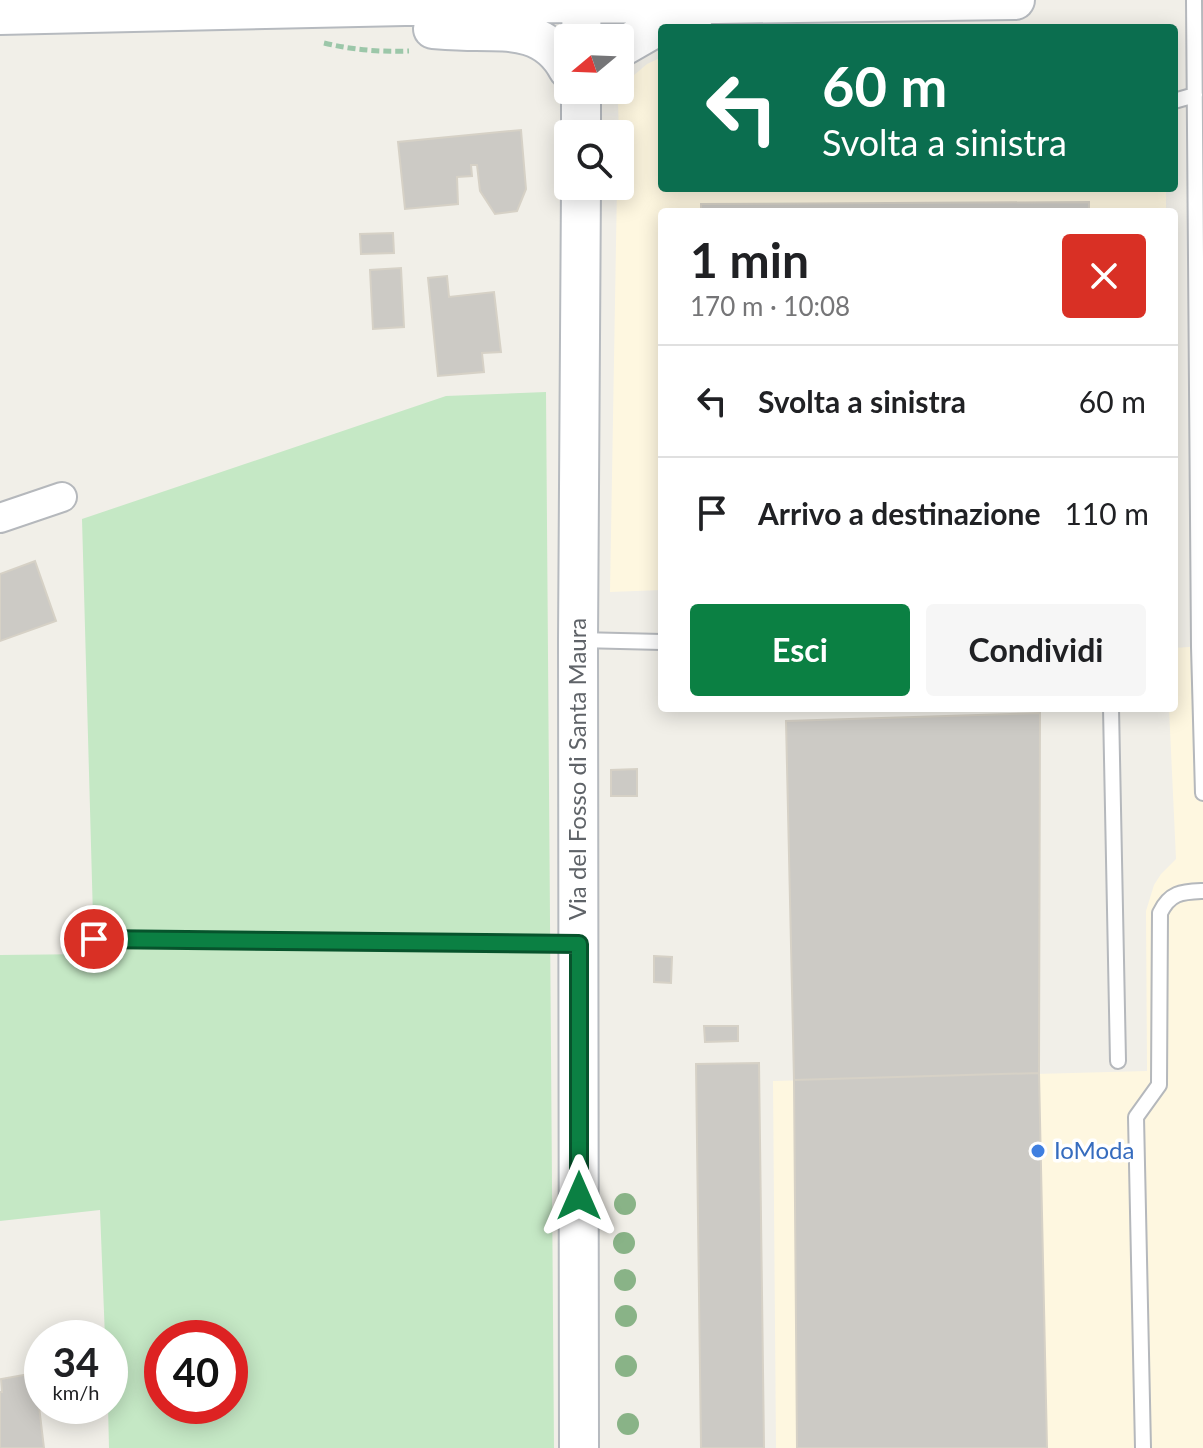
<!DOCTYPE html>
<html lang="it">
<head>
<meta charset="utf-8">
<style>
  body { margin:0; font-family:Lato,sans-serif; background:#f6f6f6; color:#202124; height:100vh; display:flex; flex-direction:column; font-size:30px; white-space:nowrap }
  * { box-sizing:border-box; margin:0 }
  p { font-size:26px; color:#757577 }
  .icon { flex:none; width:44px; height:44px; fill:none; stroke:currentColor; stroke-width:2; stroke-linecap:round; stroke-linejoin:round }
  .map { position:relative; flex:1; overflow:hidden }
  .drawer { position:absolute; left:658px; top:208px; width:520px; height:504px; display:flex; flex-direction:column; background:#fff; border-radius:8px; box-shadow:0 4px 20px #0003 }
  .drawer>* { flex:none }
  .banner { position:absolute; left:658px; top:24px; width:520px; height:168px; border-radius:8px; box-shadow:0 4px 20px #0003; background:#0b6e4f; color:#fff; overflow:hidden }
  .needle { width:52px; rotate:251deg }
  .tools { position:absolute; left:554px; top:24px; display:grid; gap:16px }
  .tools a { display:grid; place-items:center; width:80px; height:80px; border-radius:8px; background:#fff; box-shadow:0 4px 20px #0003; font-size:40px }
  .speed { position:absolute; left:24px; top:1320px; display:flex; gap:16px; font-size:40px; font-weight:700; text-align:center }
  .speed>* { display:grid; place-content:center; width:104px; height:104px; border-radius:50%; background:#fff; box-shadow:0 4px 20px #0003; line-height:1 }
  .speed small { font-size:20px; font-weight:400 }
  .speed .limit { border:12px solid #d22; background:#fff; color:#111 }
  .pin { position:absolute; display:grid; place-items:center; width:68px; height:68px; color:#fff; margin:-34px; border:4px solid #fff; border-radius:50%; box-shadow:0 2px 8px #0007 }
  .me { position:absolute; width:88px; margin:-44px; rotate:0deg; stroke-linejoin:round; filter:drop-shadow(0 0 6px #0008) }
  .turn { display:flex; align-items:center; gap:28px; height:168px; padding:0 32px; font-size:36px }
  .turn .icon { width:104px; height:104px; stroke-width:2.5 }
  .turn b { display:block; font-size:56px; line-height:68px }
  .round { display:grid; place-items:center; flex:none; width:84px; height:84px; border-radius:8px; background:#f6f6f6 }
  .overview { display:flex; align-items:center; justify-content:space-between; height:136px; padding:0 32px }
  h1 { font-size:48px; font-weight:700; line-height:60px }
  .button { display:flex; gap:16px; margin-top:auto; padding:16px 32px }
  .button a { flex:1; height:92px; border-radius:8px; background:#0b8043; color:#fff; font-size:32px; font-weight:700; line-height:92px; text-align:center }
  .button a+a { background:#f6f6f6; color:#202124 }
  ul { padding:0; list-style:none }
  li { display:flex; align-items:center; gap:24px; height:112px; padding:0 32px; border-top:2px solid #e0e0e0 }
  li div { flex:1 }
  li b { display:block; font-size:30px }
  li em { font-style:normal }
  .map>svg:first-child { display:block }
  .commercial { fill:#fef7e0 }
  .green { fill:#c5e8c5; fill-rule:evenodd }
  .building { fill:#cccac5; stroke:#d6d1c6; stroke-width:2 }
  .lines { fill:none; stroke-linecap:round; stroke-linejoin:round }
  .lane-casing { stroke:#b5b8bc; stroke-width:18 }
  .street-casing { stroke:#b5b8bc; stroke-width:32 }
  .secondary-casing { stroke:#b6babf; stroke-width:42 }
  .path { stroke:#9cc7a9; stroke-width:5; stroke-dasharray:8 4; stroke-linecap:butt }
  .lane { stroke:#fff; stroke-width:14 }
  .street { stroke:#fff; stroke-width:28 }
  .secondary { stroke:#fff; stroke-width:38 }
  .tree { fill:#89b387 }
  .route-casing { stroke:#07532c; stroke-width:20 }
  .route { stroke:#0b8043; stroke-width:14 }
  .shop-dot { fill:#3f7fe0; stroke:#fff; stroke-width:3 }
  .labels { text-anchor:middle; stroke-width:7; stroke-linejoin:round; paint-order:stroke }
  .street-label { font-size:24px; fill:#5f6368; stroke:#fff }
  .shop-label { font-size:24px; fill:#366cbe; stroke:#fff; text-anchor:start }
</style>
</head>
<body>
<div class="map">
<svg width="1203" height="1448" viewBox="0 0 1203 1448">
  <rect width="100%" height="100%" fill="#f1efe8"/>
  <path class="commercial" d="M662,57v131h504v24h-504v378l-52,2 7,-406h3l-2,-87 4,-9 11,-14 14,-12z
    M1203,646v802h-427l-3,-367 374,-10 -1,-160 8,-26 7,-11 15,-15 -7,-151h5v-60z"/>
  <path class="green" d="M546,392l8,1056h-445l-1,-42h2v-68h-5l-5,-128 -100,11v-266l94,-1 -12,-435 364,-123zM162,1338h68v68h-68z"/>
  <path class="building" d="M521,130l5,59 -9,22 -22,3 -15,-23 -3,-26h-6l1,11 -15,1 1,27 -53,5 -7,-67z
    M1089,202v10h-388v-8z
    M393,233l1,20 -33,1 -1,-20z
    M401,268l3,59 -31,2 -3,-59z
    M447,276l2,21 45,-5 7,60 -19,1 2,19 -46,4 -10,-98z
    M35,561l21,60 -56,20v-67z
    M1040,713l-1,360 -245,7 -8,-359z
    M637,769v27h-26v-26z
    M654,956l18,1 -1,26 -17,-1z
    M704,1026h34v15l-33,1z
    M759,1063l5,385h-63l-5,-384z
    M1039,1073l8,375h-250l-3,-368z
    M35,1373l9,75h-44v-56h2l-1,-13z"/>
  <g class="lines">
    <defs>
      <path id="lane" d="M1194,0l5,647 4,146
        M1174,101l21,-6
        M579,640l83,2
        M1111,708l7,353
        M94,939l483,5
        M1143,1448l-7,-331 23,-32 1,-172c10,-21 22,-21 43,-22"/>
      <path id="street" d="M0,518l62,-21"/>
      <path id="secondary" d="M0,15l541,-12 176,1 298,-4
        M433,29c14,1 29,2 43,2 38,0 72,0 92,38
        M581,38l1,-38
        M620,48l40,-23 36,-13
        M581,134v-44
        M579,1448l-1,-808 3,-454"/>
    </defs>
    <use href="#lane" class="lane-casing"/>
    <use href="#street" class="street-casing"/>
    <use href="#secondary" class="secondary-casing"/>
    <path class="path" d="M324,43c29,7 55,9 85,8"/>
    <use href="#lane" class="lane"/>
    <use href="#street" class="street"/>
    <use href="#secondary" class="secondary"/>
  </g>
  <g class="tree">
    <circle cx="625" cy="1204" r="11"/>
    <circle cx="624" cy="1243" r="11"/>
    <circle cx="625" cy="1280" r="11"/>
    <circle cx="626" cy="1316" r="11"/>
    <circle cx="626" cy="1366" r="11"/>
    <circle cx="628" cy="1424" r="11"/>
  </g>
  <g class="lines">
    <defs>
      <path id="route" d="M94,939l485,5v252"/>
    </defs>
    <use href="#route" class="route-casing"/>
    <use href="#route" class="route"/>
  </g>
  <circle class="shop-dot" cx="1038" cy="1151" r="8"/>
  <g class="labels">
    <g class="street-label">
      <text transform="translate(578 769) rotate(-90)" y="8">Via del Fosso di Santa Maura</text>
    </g>
    <g class="shop-label">
      <text x="1054" y="1159">IoModa</text>
    </g>
  </g>
</svg>
<div class="tools">
<a><svg class="needle" viewBox="-14 -14 28 28"><path d="M0-13l5 13h-10z" fill="#e53935"/><path d="M0 13l5-13h-10z" fill="#757577"/></svg></a>
<a><svg class="icon" aria-label="search" viewBox="0 0 24 24"><circle cx="10" cy="10" r="6"/><path d="M15 15l6 6"/></svg></a>
</div>
<div class="speed"><div>34<small>km/h</small></div><div class="limit">40</div></div>
<div class="pin" style="left:94px;top:939px;background:#d93025"><svg class="icon" aria-label="arrive" viewBox="0 0 24 24"><path d="M6 21V4h12l-3 4 3 4H6"/></svg></div>
<svg class="me" style="left:579px;top:1196px" viewBox="-20 -20 40 40"><path d="M0-17L14 15 0 8-14 15z" fill="#0b8043" stroke="#fff" stroke-width="4"/></svg>
<div class="banner">
<div class="turn"><svg class="icon" aria-label="left" viewBox="0 0 24 24"><path d="M17 20v-9H6M10 6l-5 5 5 5"/></svg><div><b>60 m</b>Svolta a sinistra</div></div>
</div>
<section class="drawer">
<div class="overview"><div><h1>1 min</h1><p>170 m · 10:08</p></div><a class="round" style="background:#d93025;color:#fff"><svg class="icon" aria-label="close" viewBox="0 0 24 24"><path d="M6 6l12 12M18 6L6 18"/></svg></a></div>
<ul>
<li><svg class="icon" aria-label="left" viewBox="0 0 24 24"><path d="M17 20v-9H6M10 6l-5 5 5 5"/></svg><div><b>Svolta a sinistra</b></div><em>60 m</em></li>
<li><svg class="icon" aria-label="arrive" viewBox="0 0 24 24"><path d="M6 21V4h12l-3 4 3 4H6"/></svg><div><b>Arrivo a destinazione</b></div><em>110 m</em></li>
</ul>
<div class="button"><a>Esci</a><a>Condividi</a></div>
</section>
</div>
</body>
</html>
